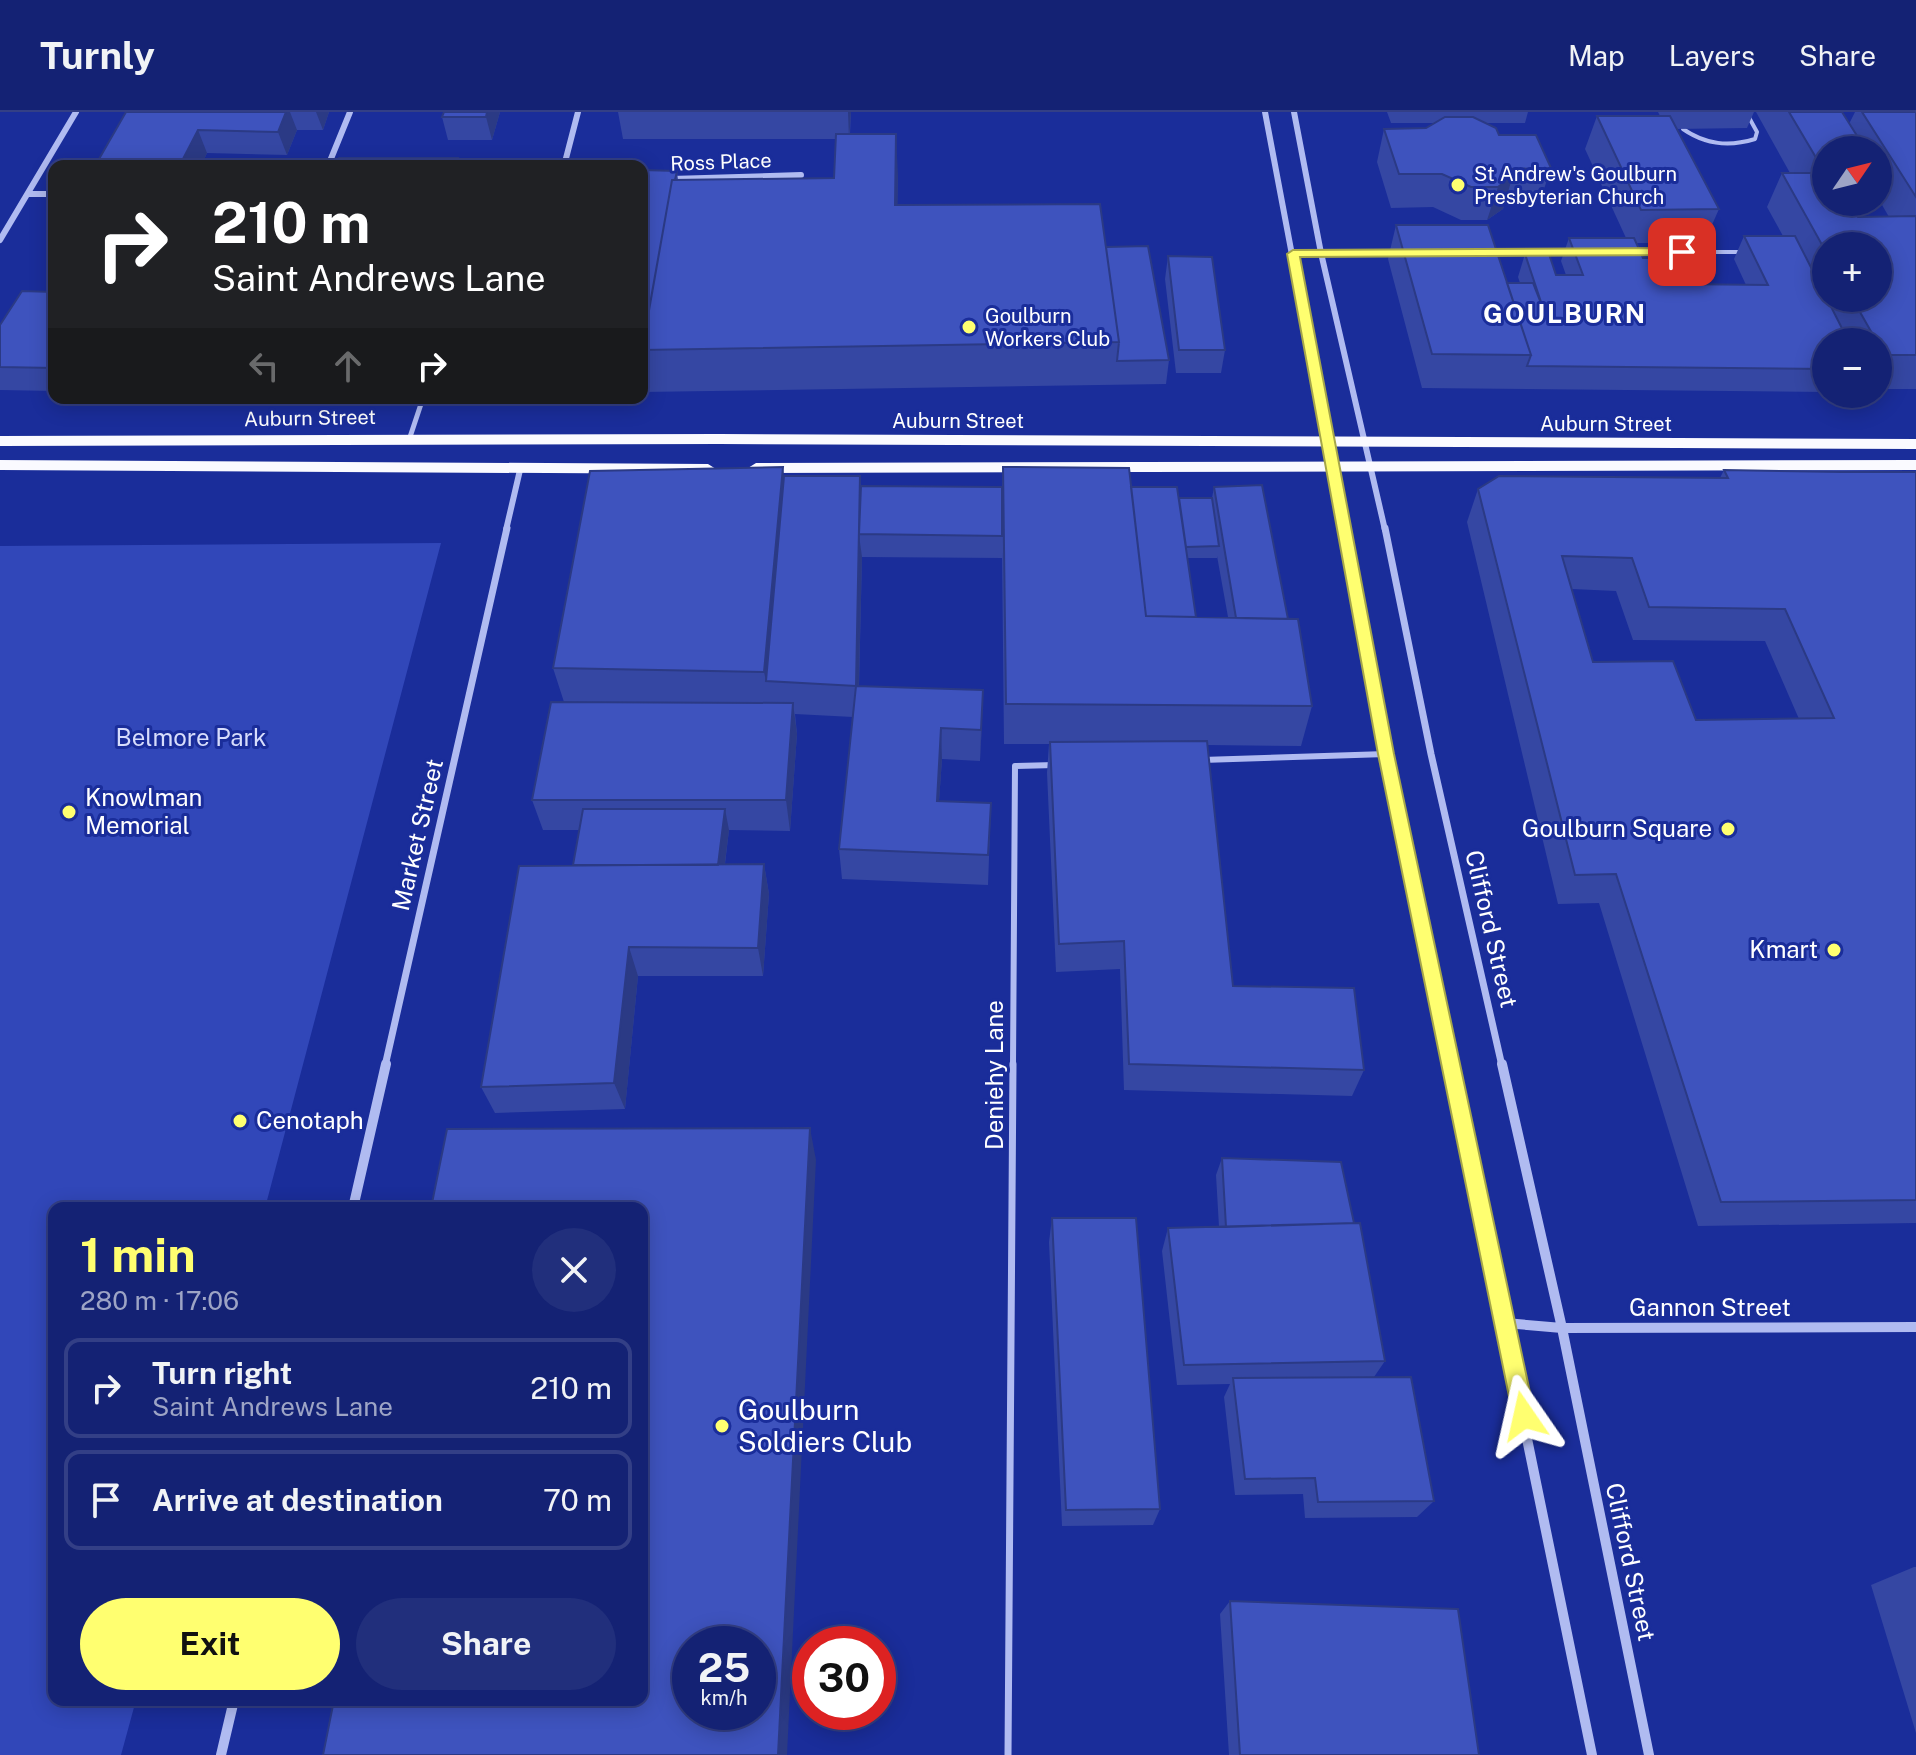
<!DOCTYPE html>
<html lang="en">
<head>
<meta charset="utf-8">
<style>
  body { margin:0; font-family:"Public Sans",sans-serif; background:#212f7c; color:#f1f3f6; height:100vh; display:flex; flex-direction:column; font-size:30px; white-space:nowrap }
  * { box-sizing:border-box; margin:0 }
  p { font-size:26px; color:#9da4c5 }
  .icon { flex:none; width:44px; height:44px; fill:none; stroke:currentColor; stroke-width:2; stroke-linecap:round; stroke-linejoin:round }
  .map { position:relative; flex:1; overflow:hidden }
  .drawer { position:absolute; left:48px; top:1090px; width:600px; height:504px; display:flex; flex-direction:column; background:#142274; border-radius:16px; box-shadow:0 4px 20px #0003,0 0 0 2px #333f86 }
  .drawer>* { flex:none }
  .top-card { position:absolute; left:48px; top:48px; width:600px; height:244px; border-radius:16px; box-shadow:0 4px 20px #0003,0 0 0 2px #333f86; background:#202124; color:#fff; overflow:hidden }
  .needle { width:52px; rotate:55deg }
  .tools { position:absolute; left:1812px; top:24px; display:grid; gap:16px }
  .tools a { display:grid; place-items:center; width:80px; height:80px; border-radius:50%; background:#142274; box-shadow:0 4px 20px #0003,0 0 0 2px #333f86; font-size:40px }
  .speed { position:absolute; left:672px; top:1514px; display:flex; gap:16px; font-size:40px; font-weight:700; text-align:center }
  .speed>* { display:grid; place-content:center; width:104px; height:104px; border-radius:50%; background:#142274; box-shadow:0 4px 20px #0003,0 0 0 2px #333f86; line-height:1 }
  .speed small { font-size:20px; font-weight:400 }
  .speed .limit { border:12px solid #d22; background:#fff; color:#111 }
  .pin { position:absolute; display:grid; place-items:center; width:68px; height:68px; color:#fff; margin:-34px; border-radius:16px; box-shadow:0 4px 12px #0006 }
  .me { position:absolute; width:88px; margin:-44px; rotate:349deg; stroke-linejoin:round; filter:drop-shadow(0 0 6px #0008) }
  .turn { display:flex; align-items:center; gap:28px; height:168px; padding:0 32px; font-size:36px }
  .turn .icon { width:104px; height:104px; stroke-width:2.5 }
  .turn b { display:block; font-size:56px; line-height:68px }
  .lanes { display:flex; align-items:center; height:76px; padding:0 32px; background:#0003; justify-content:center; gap:40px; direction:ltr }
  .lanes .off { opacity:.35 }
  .round { display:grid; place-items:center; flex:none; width:84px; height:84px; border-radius:42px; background:#212f7c }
  .head { display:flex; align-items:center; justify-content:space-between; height:136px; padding:0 32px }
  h1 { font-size:48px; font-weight:700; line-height:60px; color:#ffff70 }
  .button { display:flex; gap:16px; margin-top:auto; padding:16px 32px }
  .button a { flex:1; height:92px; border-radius:48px; background:#ffff70; color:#111; font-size:32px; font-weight:700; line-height:92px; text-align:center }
  .button a+a { background:#212f7c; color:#f1f3f6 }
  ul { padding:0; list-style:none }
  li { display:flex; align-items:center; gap:24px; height:100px; margin:0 16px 12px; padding:0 16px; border:4px solid #333f86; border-radius:16px }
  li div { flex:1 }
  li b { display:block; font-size:30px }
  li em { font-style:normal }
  header { display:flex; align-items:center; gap:48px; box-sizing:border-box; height:112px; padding:0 40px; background:#142274; border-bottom:2px solid #333f86 }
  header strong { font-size:38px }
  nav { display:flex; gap:44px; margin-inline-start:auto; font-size:28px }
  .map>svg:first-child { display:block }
  .green { fill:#3147b9 }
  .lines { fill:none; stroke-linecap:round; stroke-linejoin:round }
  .service-far2 { stroke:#b0bbf1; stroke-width:4 }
  .service-far1 { stroke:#b0bbf1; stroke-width:6 }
  .service { stroke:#b0bbf1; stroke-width:7 }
  .pedestrian { stroke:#b0bbf1; stroke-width:5 }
  .minor-far2 { stroke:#b0bbf1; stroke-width:6 }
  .minor-far1 { stroke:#b0bbf1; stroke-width:7 }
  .minor { stroke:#b0bbf1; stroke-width:10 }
  .primary { fill:#fafaff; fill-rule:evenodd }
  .wall { fill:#3547a3; fill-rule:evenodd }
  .shaded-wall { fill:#2b3a85 }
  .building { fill:#3e53be; stroke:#2b3a85; stroke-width:2; fill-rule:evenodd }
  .route { fill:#ffff70; stroke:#a6a649; stroke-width:2 }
  .poi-dot { fill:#ffff70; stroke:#1a2d9a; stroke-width:3 }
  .labels { text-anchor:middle; stroke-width:6; stroke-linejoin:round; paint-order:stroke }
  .far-street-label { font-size:20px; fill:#fff; stroke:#1a2d9a }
  .far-poi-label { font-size:20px; fill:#fff; stroke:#1a2d9a; text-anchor:start }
  .park-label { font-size:24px; fill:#d7ddfc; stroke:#1a2d9a }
  .poi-label { font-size:24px; fill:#fff; stroke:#1a2d9a; text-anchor:start }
  .street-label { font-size:24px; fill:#fff; stroke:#1a2d9a }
  .far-district-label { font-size:26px; font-weight:bold; letter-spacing:2px; fill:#fff; stroke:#1a2d9a }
  .near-poi-label { font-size:28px; fill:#fff; stroke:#1a2d9a; text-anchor:start }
</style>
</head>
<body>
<header>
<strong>Turnly</strong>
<nav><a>Map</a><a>Layers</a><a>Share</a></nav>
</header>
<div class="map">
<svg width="1916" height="1643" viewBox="0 0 1916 1643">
  <rect width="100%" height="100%" fill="#1a2d9a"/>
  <path class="green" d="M441,431l-176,665h-211v492h82l-15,55h-121v-1209z"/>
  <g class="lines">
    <path class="service-far2" d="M1683,17c23,16 46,18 72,10l2,-7 -11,-20
      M1633,140h112
      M1489,141h81
      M1293,142l105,-1"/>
    <path class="service-far1" d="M1202,648l184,-6
      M1013,954l2,-300 40,-1"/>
    <path class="service" d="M1008,1643l5,-691"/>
    <path class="pedestrian" d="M410,325l13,-39"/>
    <path class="minor-far2" d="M1265,0l79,418
      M1294,0l27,141 64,277
      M328,54l22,-54
      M564,54l14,-54
      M671,67l130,-4
      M29,82h25
      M0,128l76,-128
      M506,418l14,-60"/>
    <path class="minor-far1" d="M1343,416l107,538
      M1385,416l46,226 71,312
      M385,954l122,-538"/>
    <path class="minor" d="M1450,952l142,691
      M1502,952l60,264 87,427
      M353,1096l33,-144
      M1505,1211l57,5 354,-1
      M221,1643l13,-55"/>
    <path class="primary" d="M719,322l1197,5v10l-1197,-5 -719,2v-10z
      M0,348l708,4 8,5 -8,5 -708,-4z
      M1916,348v10l-1160,3 -8,-5 8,-5z"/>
  </g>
  <path class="wall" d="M126,0h203l-6,18h-26l-10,25 -80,-2 -6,13h-99l-3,-7z
    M500,0l-8,28h-44l-6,-23z
    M618,0h233l-1,22 48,42 -1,29 209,42 63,113 -3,24 -524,8v-222l35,1 1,9 156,-2 2,-39h-213z
    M1387,0h141l-3,11h-39l13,12 52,33 -11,33 -35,1 -2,7 -16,11h-26l-28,-13 -42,1 -14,-46 7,-33 42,-1 9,-5h-44z
    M1658,0h96l-7,16 -71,1 43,80 -15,34h-67l6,15 34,26 69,1 -12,-26 10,-23h39l-16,-29 15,-34h8l-34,-61h86l7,12 6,-12h61v277h-38v-47h-52v50l-404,-4 -34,-129 8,-34 111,58h13l-2,-6 7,-23 31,21h10l-5,-14 8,-23h57l-41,-89 12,-33h63zM1826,38h52v48l11,19h-31l-32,-15zM1826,134l52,52h-52z
    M1168,144l57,94 -4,23h-45l-11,-94z
    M54,180v99l-54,-1v-65z
    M1003,355l128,20 48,11h33l2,-11 74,132 24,87 -11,40 -94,-1 26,241 131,84 -12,26 -228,-6 -4,-121 -64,3 -9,-199 2,-29h-45l-2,-194v8l-140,-1 -3,129 123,36 -2,39 -38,-2 -3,42 52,2 -3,82 -146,-6 -3,-30 14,-132 -58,-3 2,20 -7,97 -61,-1 -4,34h39l5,30 -6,82h-125l-13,133 -130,4 -14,-26 92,-222 7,-35h-37l-11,-30 32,-98 -11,-34 231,-192h76l1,10 141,1zM1217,444l11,61h-32l-9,-59h30z
    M1724,358l117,2h75v751l-218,3 -99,-323 -41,1 -91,-382 11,-33 242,-11zM1572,477l44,2 17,49 132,1 34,78 -103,1 -103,-58z
    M1222,1046l163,203 -11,16 60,124 -17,16 -112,1 -2,-24 -68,1 -11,-98 6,-13 -53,1 -15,-134 6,-23 51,-1 -3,-52z
    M1052,1106l108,291 -7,16 -91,1 -13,-284z
    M1914,1455h2v166l-45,-148z
    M1230,1489l249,154h-250l-9,-141z"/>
  <path class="shaded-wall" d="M286,0h4l7,18 -10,25 -9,-23z
    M316,0h13l-6,18z
    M487,0h13l-8,28 -6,-23z
    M848,0h3l-2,28z
    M198,18l9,23 -6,13h-15l-3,-7z
    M896,22l2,42 -1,72 -2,-43z
    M1513,63l-10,34 -16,11 11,-33z
    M783,355l5,42 -22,172 -2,-9z
    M859,423l3,22 -4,161 -2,-32z
    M983,578l-1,32 -2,39 1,-31z
    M793,591l4,31 -7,97 -4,-31z
    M941,616l1,31 -5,72v-30z
    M725,697l4,21 -8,64 -4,-20z
    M764,752l5,30 -6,82 -5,-28z
    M629,835l9,29 -13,133 -11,-26z
    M810,1016l6,32 -29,595h-9z"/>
  <path class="building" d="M126,0h160l-8,20 -80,-2 -15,29h-84z
    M444,0h43l-1,5h-44z
    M1789,0h53l24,38h-40v16h-5z
    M1862,0h54v85z
    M1597,4h73l49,93 -78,1z
    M1445,5h28l23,11 3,7h37l15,33 -41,1 3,6 -15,12h-27l-29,-13h-43l-15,-45 42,-1z
    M836,22h60l-1,71 205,-1 19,138 -477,8 30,-170 162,-2z
    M339,46h119l-3,8h-119z
    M642,58l35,1 -2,9h-3l-30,169z
    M1782,61h44v29h23l9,15 58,-1v139h-32l-6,-11v-2h-1l-25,-44h26v-52h-52v6z
    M1396,113h92l43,130 -99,-1z
    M1744,124h51l54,106h-23v27l-299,-3 4,-11 -24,-72h26l11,28 -19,-57h24l7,21h27l-14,-37h65l9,20h22l12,26 91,1z
    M1148,134l21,114 -52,1 2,-19 -13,-95z
    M1168,144l44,1 13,93h-46z
    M22,179l32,1v76l-54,-1v-42z
    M783,355l-19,205 -211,-4 37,-197z
    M1003,355l126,1 17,148 152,3 14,87 -306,-2z
    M1724,358l117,2h75v728l-195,2 -105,-328 -41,1 -97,-386 21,-13 229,2zM1562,444l70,2 17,49 136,2 49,109 -138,2 -23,-59 -80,1z
    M784,364h76l-4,210 -90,-5z
    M1262,373l26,134 -52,-1 -22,-131z
    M861,374l141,1v49l-143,-2z
    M1131,375h46l19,130 -50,-1z
    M1179,386h33l7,48 -33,1z
    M856,574l127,4 -2,40 -40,-2 -4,73 54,2 -3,52 -149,-6z
    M551,590l242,1 -7,97h-254z
    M1207,629l26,245 121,2 10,82 -235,-6 -5,-123 -65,3 -9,-202z
    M583,697h142l-7,56h-145z
    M764,752l-6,84 -129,-1 -15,136 -133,4 38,-221z
    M810,1016l-32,627h-455l11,-55h308v-492h-211l16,-79zM690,1532h68v68h-68z
    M1222,1046l119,4 13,61 -128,4z
    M1052,1106h84l24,291 -94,1z
    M1360,1111l25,138 -201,4 -16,-137z
    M1411,1265l23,124 -116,1 -3,-24 -70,1 -12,-101z
    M1230,1489l228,8 21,146h-239z"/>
  <path class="route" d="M1682,136l4,1v6l-386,2 94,497 141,662 -4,8 -7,3 -8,-3 -3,-8 -135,-662 -91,-500 6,-4z"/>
  <g class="poi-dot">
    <circle cx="1458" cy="73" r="8"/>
    <circle cx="969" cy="215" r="8"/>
    <circle cx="69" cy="700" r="8"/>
    <circle cx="1728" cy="717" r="8"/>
    <circle cx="1834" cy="838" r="8"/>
    <circle cx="240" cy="1009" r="8"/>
    <circle cx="722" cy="1314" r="8"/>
  </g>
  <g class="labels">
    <g class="far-street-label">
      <text transform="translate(721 50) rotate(-2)" y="7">Ross Place</text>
      <text transform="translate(310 306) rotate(-1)" y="7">Auburn Street</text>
      <text x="958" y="316">Auburn Street</text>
      <text x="1606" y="319">Auburn Street</text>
    </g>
    <g class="far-poi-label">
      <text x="1474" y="69">St Andrew's Goulburn<tspan x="1474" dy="23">Presbyterian Church</tspan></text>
      <text x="985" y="211">Goulburn<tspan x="985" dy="23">Workers Club</tspan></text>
    </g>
    <g class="park-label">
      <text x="191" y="634">Belmore Park</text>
    </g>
    <g class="poi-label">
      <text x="85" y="694">Knowlman<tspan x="85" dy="28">Memorial</tspan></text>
      <text x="1712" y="725" text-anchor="end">Goulburn Square</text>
      <text x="1818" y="846" text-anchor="end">Kmart</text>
      <text x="256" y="1017">Cenotaph</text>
    </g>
    <g class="street-label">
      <text transform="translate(418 723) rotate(-77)" y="8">Market Street</text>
      <text transform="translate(1491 817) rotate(77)" y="8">Clifford Street</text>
      <text transform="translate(995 963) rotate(-90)" y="8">Deniehy Lane</text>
      <text x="1710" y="1204">Gannon Street</text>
      <text transform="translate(1630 1450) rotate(78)" y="8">Clifford Street</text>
    </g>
    <g class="far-district-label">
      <text x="1565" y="211">GOULBURN</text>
    </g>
    <g class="near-poi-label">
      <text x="738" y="1308">Goulburn<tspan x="738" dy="32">Soldiers Club</tspan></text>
    </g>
  </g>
</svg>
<div class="tools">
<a><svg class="needle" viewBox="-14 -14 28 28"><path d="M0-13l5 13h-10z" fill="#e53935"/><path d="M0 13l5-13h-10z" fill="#9da4c5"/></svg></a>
<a>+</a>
<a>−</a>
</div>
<div class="speed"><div>25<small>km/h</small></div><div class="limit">30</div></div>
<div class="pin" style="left:1682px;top:140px;background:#d93025"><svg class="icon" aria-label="arrive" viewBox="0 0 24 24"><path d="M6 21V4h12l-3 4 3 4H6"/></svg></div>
<svg class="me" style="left:1524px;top:1304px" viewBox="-20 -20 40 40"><path d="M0-17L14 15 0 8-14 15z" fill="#ffff70" stroke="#fff" stroke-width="4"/></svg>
<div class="top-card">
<div class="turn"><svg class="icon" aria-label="right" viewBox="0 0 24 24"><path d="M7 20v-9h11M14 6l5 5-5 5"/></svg><div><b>210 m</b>Saint Andrews Lane</div></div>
<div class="lanes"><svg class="icon off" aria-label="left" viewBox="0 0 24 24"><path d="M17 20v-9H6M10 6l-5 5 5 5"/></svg><svg class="icon off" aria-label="ahead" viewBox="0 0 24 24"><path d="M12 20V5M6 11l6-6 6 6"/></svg><svg class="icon" aria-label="right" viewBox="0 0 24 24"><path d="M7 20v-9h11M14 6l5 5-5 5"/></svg></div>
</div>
<section class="drawer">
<div class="head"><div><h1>1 min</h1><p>280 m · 17:06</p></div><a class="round"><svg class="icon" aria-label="close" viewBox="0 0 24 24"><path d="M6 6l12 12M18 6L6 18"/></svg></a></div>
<ul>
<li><svg class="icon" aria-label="right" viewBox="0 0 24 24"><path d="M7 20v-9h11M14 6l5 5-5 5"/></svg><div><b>Turn right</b><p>Saint Andrews Lane</p></div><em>210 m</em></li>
<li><svg class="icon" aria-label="arrive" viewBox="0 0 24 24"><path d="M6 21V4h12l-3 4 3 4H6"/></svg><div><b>Arrive at destination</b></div><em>70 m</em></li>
</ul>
<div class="button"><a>Exit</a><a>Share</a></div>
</section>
</div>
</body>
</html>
